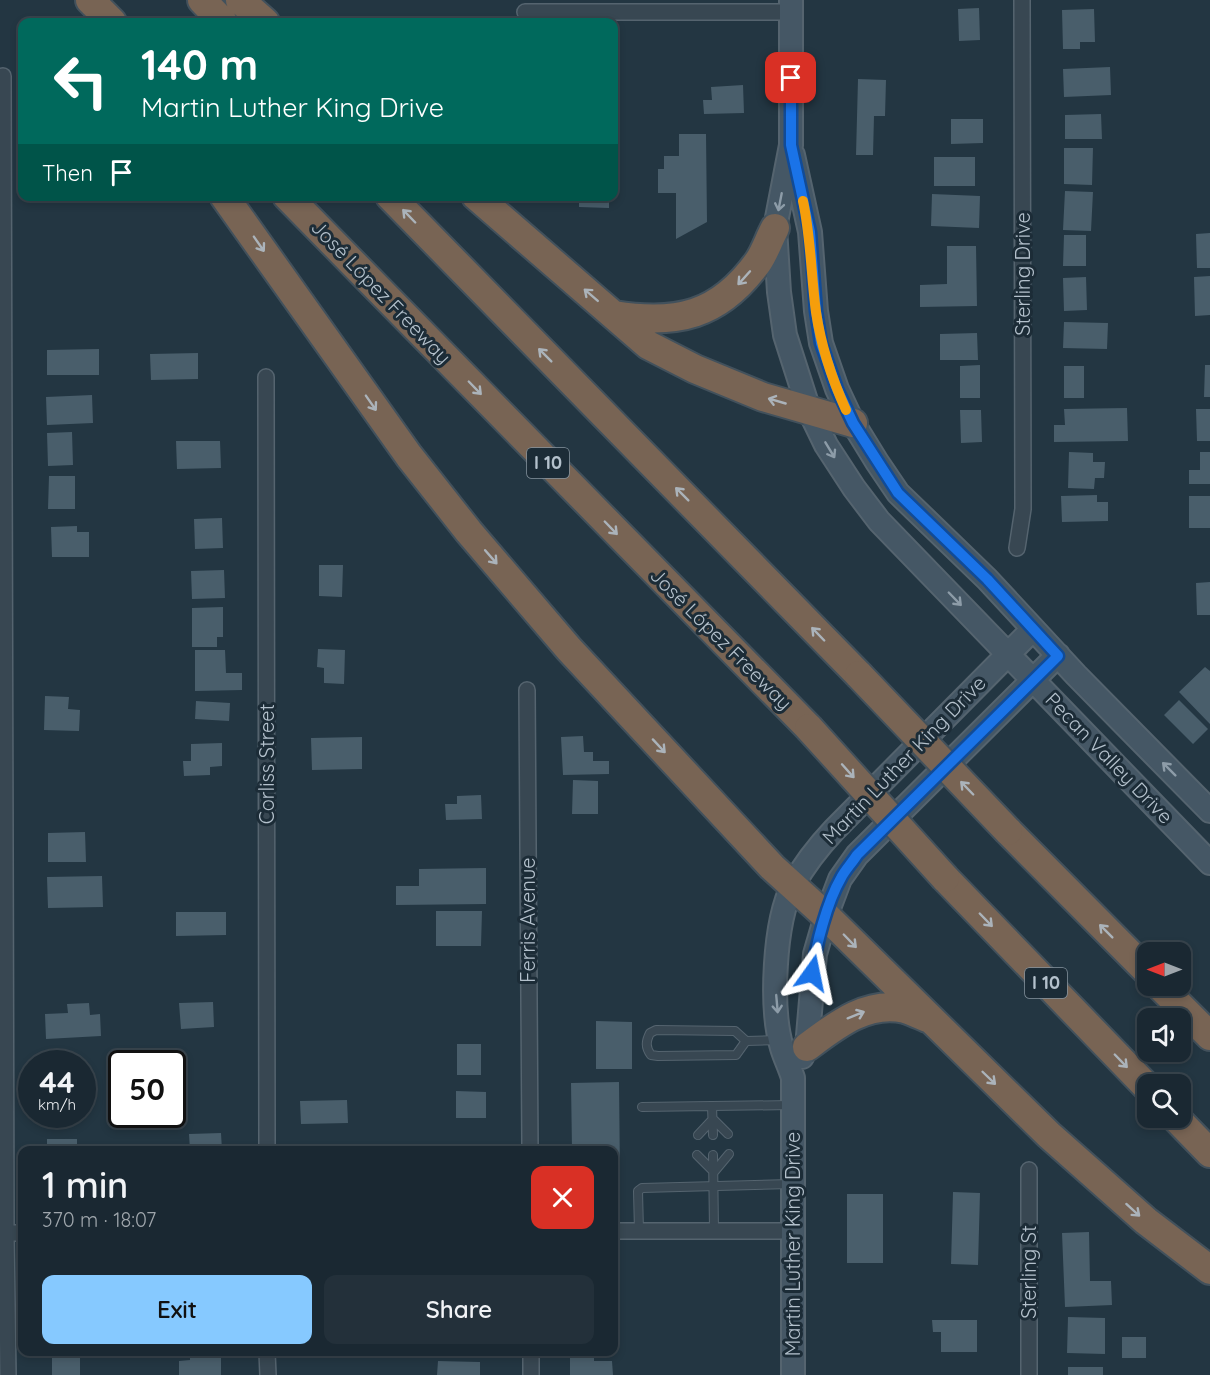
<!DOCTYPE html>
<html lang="en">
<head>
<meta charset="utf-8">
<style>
  body { margin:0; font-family:Quicksand,sans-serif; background:#23303a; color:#f1f3f6; height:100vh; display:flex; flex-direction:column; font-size:22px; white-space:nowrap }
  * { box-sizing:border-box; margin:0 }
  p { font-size:20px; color:#9fa6ac }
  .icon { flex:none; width:33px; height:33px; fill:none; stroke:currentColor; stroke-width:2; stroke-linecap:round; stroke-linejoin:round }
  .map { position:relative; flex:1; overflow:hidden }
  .drawer { position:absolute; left:18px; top:1146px; width:600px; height:210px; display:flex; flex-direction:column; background:#1a2832; border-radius:12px; box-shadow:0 3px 9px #0003,0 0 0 2px #38444d }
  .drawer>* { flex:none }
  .hud { position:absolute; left:18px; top:18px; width:600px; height:183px; border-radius:12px; box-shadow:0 3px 9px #0003,0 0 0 2px #38444d; background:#00695c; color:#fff; overflow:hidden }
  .needle { width:39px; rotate:270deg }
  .buttons { position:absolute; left:1137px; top:942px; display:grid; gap:12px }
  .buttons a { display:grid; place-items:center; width:54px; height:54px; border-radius:12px; background:#1a2832; box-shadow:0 3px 9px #0003,0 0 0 2px #38444d; font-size:30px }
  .speed { position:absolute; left:18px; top:1050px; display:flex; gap:12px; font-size:30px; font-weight:700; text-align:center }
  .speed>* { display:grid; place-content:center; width:78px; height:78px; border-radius:50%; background:#1a2832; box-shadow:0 3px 9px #0003,0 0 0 2px #38444d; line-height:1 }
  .speed small { font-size:15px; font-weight:400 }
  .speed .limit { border:3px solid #111; border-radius:9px; background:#fff; color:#111 }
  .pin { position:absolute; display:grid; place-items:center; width:51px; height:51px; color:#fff; margin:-26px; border-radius:12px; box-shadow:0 3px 9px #0006 }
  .me { position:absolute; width:66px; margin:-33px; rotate:12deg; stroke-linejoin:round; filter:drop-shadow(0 0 4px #0008) }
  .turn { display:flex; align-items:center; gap:21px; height:126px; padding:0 24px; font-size:27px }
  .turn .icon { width:78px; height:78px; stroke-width:2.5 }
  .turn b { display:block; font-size:42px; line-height:51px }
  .then { display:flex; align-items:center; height:57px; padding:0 24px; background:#0003; gap:12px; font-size:22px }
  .round { display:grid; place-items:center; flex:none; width:63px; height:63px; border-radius:12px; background:#23303a }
  .headline { display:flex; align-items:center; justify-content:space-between; height:102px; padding:0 24px }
  h1 { font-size:36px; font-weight:600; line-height:45px }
  .button { display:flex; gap:12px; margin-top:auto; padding:12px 24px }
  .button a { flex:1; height:69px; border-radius:12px; background:#86c9ff; color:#111; font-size:24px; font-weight:600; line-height:69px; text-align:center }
  .button a+a { background:#23303a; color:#f1f3f6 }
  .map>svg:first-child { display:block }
  .building { fill:#495e6b }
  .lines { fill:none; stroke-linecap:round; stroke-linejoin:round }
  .service-casing { stroke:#55646f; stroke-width:10 }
  .minor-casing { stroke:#55646f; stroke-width:18 }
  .secondary-casing { stroke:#55646f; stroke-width:26 }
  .motorway-casing { stroke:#42515c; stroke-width:32 }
  .service { stroke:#384752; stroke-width:8 }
  .minor { stroke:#384752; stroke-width:15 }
  .secondary { stroke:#455765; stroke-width:22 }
  .motorway { stroke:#786454; stroke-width:28 }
  .motorway-bridge-casing { stroke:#42515c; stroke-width:32; stroke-linecap:butt }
  .motorway-bridge { stroke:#786454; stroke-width:28 }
  .oneway { stroke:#8d9ca8 }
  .oneway2 { stroke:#abb3ba }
  .route-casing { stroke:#114b97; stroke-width:15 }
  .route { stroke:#1a73e8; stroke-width:10 }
  .slow { stroke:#f59e0b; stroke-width:10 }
  .labels { text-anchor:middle; stroke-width:6; stroke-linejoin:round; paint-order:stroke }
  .shield { fill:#1c2c37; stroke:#86949f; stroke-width:1.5 }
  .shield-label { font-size:18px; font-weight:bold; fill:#b4c1cc }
  .street-label { font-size:20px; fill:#b4c1cc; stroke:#1c2c37 }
</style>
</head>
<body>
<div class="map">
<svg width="1210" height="1375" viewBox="0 0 1210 1375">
  <rect width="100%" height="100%" fill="#233642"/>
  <path class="building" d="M979,8l1,32 -21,1 -1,-32z
    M1094,9l1,33h-15v7h-17l-1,-39z
    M1110,67l1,28 -47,2 -1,-28z
    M858,79l28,1 -1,36h-11l-1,39h-17z
    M743,85l1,28 -40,1 -1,-14h9l-1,-13z
    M1101,114l1,25h-37v-24z
    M951,119h32v24l-32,1z
    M679,134h27l1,88 -31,17v-46h-18v-24h6v-13h15z
    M1064,148h29l-1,37 -28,-1z
    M934,157h41v29h-41z
    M1065,191l28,1 -2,39 -28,-1z
    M932,194l48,2 -1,32 -48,-2z
    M579,196h30v12l-30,-1z
    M1210,233v35h-13l-1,-34z
    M1064,235h22v31h-23z
    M947,246h29l1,60 -57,1v-22l27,-1z
    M1210,276v39l-15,1 -1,-39z
    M1086,277l1,33 -23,1 -1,-33z
    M1064,322l44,1 -1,26 -44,-1z
    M977,333l1,27h-38v-26z
    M99,349v26h-52v-25z
    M198,353v26l-47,1 -1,-26z
    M980,365v33h-20v-32z
    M1205,365h5v32h-6z
    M1064,366h20v32h-20z
    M92,395l1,28 -46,2 -1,-28z
    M1127,408l1,33 -74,1v-17h11l-1,-16z
    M1196,409h14v32h-13z
    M960,410h21l1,32 -21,1z
    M72,432l1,33 -25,1 -1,-33z
    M176,441h44l1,27 -44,1z
    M1069,452l24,1v9h12l-1,16h-9l-1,11 -26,-1z
    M1200,452h10v32h-21v-14h11z
    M49,476h26v33h-27z
    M1097,495v7h11v19l-46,1 -1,-26z
    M1189,496h21v32h-21z
    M222,518l1,30 -28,1 -1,-30z
    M77,526v6h12v25h-37l-1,-30z
    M319,565h24l-1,32 -23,-1z
    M224,570l1,28 -33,1 -1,-28z
    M1210,582v33h-13l-1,-32z
    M223,607v30h-6v10h-25v-39z
    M318,649l27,1 -1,34 -20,-1v-15l-7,-1z
    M195,650h30l1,23h16v17l-47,1z
    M1205,667l5,4v53l-31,-32z
    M45,696l24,1 -1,12 12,1 -1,21 -35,-1z
    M1179,700l29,29 -15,15 -29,-29z
    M196,701l34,2 -1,18 -34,-2z
    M583,736l1,16h9v9h16v13l-46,1 -2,-38z
    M362,737v32l-50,1 -1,-32z
    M222,743v23l-12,1v8l-26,1 -1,-15h8v-17z
    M573,780l25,1v33h-26z
    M481,795l1,24 -36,1 -1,-16h12v-8z
    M85,832l1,30h-38v-29z
    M486,868v36l-90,1v-19h23v-17z
    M102,876l1,31 -55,1 -1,-31z
    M436,911h46l-1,35h-45z
    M176,912h50v23l-50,1z
    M213,1002l1,25 -33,2 -2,-26z
    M89,1003l1,12 10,-1 1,22 -55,3 -1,-25 23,-1 -1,-9z
    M596,1021l36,1v47h-36z
    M457,1044h24v31h-24z
    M619,1082l1,93h-6v-25h-42l-1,-67z
    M456,1091l30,1v26h-30z
    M347,1100l1,23 -47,1 -1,-23z
    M221,1133l1,17h-32l-1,-16z
    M47,1139h30v11h-30z
    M299,1146l32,1v3h-32z
    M953,1192l27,1 -2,72 -27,-1z
    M847,1194h36v69h-36z
    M1089,1232l1,49h21l1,24 -47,2 -3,-74z
    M1068,1317l37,1v36l-38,-1z
    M932,1320h45v32h-36v-20h-8z
    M1122,1337h24v21h-24z
    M190,1352h31v23h-42v-14l11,-1z
    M570,1352h24v9h18l1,14h-43z
    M52,1354l28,1v20h-28z
    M438,1361l42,1v13h-43z
    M1068,1367h35v8h-35z"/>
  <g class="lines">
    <defs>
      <path id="service" d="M746,1041l-10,14 -78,1 -7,-1c-6,-8 -5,-14 -1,-22l6,-3 79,1 11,10 33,-1
        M712,1106l1,29
        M642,1107l150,-2
        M713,1119l15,15
        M698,1135l15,-16
        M697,1155l17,17
        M713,1155l1,76
        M714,1172l15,-18
        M639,1231l-1,-40 4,-3 149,-4"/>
      <path id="minor" d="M525,12h266
        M3,76l3,1157 2,142
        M266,377l1,773
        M1017,548l6,-39 -1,-509
        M527,690l3,460
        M614,1231h179
        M0,1233h22
        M267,1352l1,23
        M531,1352v23
        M1029,1375v-205"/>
      <path id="secondary" d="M791,0v145l-16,83 4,64 6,43 24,75 17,35 28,43 25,33 331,342
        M793,155l17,77 6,79 5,32 16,46 16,34 24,39 21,31 89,86 89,96 134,136
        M802,1057l5,-10 8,-93 11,-38 14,-37 17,-24 201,-200
        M793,1375v-297c-3,-10 -8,-20 -11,-30 -12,-40 -8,-126 11,-163 11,-20 26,-39 41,-55l199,-201"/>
      <path id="motorway" d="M90,0l22,22
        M202,0l21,22
        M240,0l25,22
        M224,196l185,260 60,76 100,117 203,218 54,49 223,219 97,86 64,49
        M287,196l522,532
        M390,196l469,479
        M476,196l172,149 47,24 68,28 90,26
        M614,315c63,10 105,1 144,-53 7,-10 11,-23 17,-34
        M1008,831l140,141
        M945,878l203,210
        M1160,986l50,50
        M807,1047c28,-21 60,-47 98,-38 7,2 15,6 22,9
        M1176,1118l34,35"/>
    </defs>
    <use href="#service" class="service-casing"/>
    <use href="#minor" class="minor-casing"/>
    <use href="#secondary" class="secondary-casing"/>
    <use href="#motorway" class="motorway-casing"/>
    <use href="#service" class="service"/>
    <use href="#minor" class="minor"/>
    <use href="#secondary" class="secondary"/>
    <use href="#motorway" class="motorway"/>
    <defs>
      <path id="motorway-bridge" d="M859,675l149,156
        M809,728l136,150"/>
    </defs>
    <use href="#motorway-bridge" class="motorway-bridge-casing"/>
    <use href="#motorway-bridge" class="motorway-bridge"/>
  </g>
  <defs><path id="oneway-shaft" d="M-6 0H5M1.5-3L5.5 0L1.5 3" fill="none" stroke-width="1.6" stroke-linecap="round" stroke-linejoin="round" transform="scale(1.5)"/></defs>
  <g class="oneway">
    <use href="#oneway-shaft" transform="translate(780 202) rotate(101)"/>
    <use href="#oneway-shaft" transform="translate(830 450) rotate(59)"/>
    <use href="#oneway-shaft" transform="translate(955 599) rotate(46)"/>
    <use href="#oneway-shaft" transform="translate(1169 769) rotate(-135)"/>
    <use href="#oneway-shaft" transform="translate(777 1004) rotate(85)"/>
  </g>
  <g class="oneway2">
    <use href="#oneway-shaft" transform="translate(409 216) rotate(-134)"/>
    <use href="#oneway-shaft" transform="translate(259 244) rotate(55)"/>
    <use href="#oneway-shaft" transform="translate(744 278) rotate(132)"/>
    <use href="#oneway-shaft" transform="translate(591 295) rotate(-139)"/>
    <use href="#oneway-shaft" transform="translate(545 355) rotate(-135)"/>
    <use href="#oneway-shaft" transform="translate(475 388) rotate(46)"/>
    <use href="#oneway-shaft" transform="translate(777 401) rotate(-164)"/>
    <use href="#oneway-shaft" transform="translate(371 403) rotate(55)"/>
    <use href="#oneway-shaft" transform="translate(682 494) rotate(-135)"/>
    <use href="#oneway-shaft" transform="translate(611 528) rotate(46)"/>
    <use href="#oneway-shaft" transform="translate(491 557) rotate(49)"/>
    <use href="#oneway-shaft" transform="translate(818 634) rotate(-134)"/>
    <use href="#oneway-shaft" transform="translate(659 746) rotate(47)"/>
    <use href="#oneway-shaft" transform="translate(848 771) rotate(48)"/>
    <use href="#oneway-shaft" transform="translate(967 788) rotate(-134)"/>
    <use href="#oneway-shaft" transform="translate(986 920) rotate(46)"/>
    <use href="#oneway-shaft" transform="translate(1106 931) rotate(-135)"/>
    <use href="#oneway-shaft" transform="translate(850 941) rotate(46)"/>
    <use href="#oneway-shaft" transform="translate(856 1015) rotate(-22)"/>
    <use href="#oneway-shaft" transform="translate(1121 1061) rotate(46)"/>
    <use href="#oneway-shaft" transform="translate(989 1078) rotate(44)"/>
    <use href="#oneway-shaft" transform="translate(1133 1210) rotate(42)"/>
  </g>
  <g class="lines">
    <defs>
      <path id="route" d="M791,78v67l19,87 6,79 5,32 16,46 16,34 45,70 89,86 71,77 -201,199c-5,8 -12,15 -16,23 -14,24 -25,67 -29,95"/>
    </defs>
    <use href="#route" class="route-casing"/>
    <use href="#route" class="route"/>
    <path class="slow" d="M803,201c8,37 8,74 13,111 5,34 16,67 30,98"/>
  </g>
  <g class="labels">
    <g class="shield">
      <rect x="527" y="448" width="42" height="30" rx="4.5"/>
      <rect x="1025" y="968" width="42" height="30" rx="4.5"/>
    </g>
    <g class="shield-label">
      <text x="548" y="469">I 10</text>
      <text x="1046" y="989">I 10</text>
    </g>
    <g class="street-label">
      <text transform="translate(1023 274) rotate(-90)" y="7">Sterling Drive</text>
      <text transform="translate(381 292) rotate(46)" y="7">José López Freeway</text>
      <text transform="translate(721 639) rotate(45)" y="7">José López Freeway</text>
      <text transform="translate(1109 758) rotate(46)" y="7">Pecan Valley Drive</text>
      <text transform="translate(904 760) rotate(-46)" y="7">Martin Luther King Drive</text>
      <text transform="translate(267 764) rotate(-90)" y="7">Corliss Street</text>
      <text transform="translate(528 920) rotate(-90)" y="7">Ferris Avenue</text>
      <text transform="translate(793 1244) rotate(-90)" y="7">Martin Luther King Drive</text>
      <text transform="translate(1029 1272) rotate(-90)" y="7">Sterling St</text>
    </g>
  </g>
</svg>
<div class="buttons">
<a><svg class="needle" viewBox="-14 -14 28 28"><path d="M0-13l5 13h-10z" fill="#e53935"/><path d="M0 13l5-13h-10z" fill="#9fa6ac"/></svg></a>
<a><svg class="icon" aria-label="sound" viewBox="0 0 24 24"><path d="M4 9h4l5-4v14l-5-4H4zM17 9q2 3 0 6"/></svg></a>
<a><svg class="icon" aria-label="search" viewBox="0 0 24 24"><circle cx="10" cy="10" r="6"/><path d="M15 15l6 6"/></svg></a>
</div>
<div class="speed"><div>44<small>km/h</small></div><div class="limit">50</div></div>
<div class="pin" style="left:791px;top:78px;background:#d93025"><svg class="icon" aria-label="arrive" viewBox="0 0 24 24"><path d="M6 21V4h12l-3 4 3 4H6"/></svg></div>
<svg class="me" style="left:812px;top:973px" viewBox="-20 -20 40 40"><path d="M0-17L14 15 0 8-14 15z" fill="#1a73e8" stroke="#fff" stroke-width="4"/></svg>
<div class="hud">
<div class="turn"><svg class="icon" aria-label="left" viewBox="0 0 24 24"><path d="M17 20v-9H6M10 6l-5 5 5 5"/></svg><div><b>140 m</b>Martin Luther King Drive</div></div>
<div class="then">Then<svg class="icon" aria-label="arrive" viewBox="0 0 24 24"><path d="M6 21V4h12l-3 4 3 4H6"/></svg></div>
</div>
<section class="drawer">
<div class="headline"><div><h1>1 min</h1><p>370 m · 18:07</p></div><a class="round" style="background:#d93025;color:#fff"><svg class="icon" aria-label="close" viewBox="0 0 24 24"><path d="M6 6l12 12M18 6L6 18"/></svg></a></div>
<div class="button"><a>Exit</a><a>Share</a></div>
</section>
</div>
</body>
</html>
